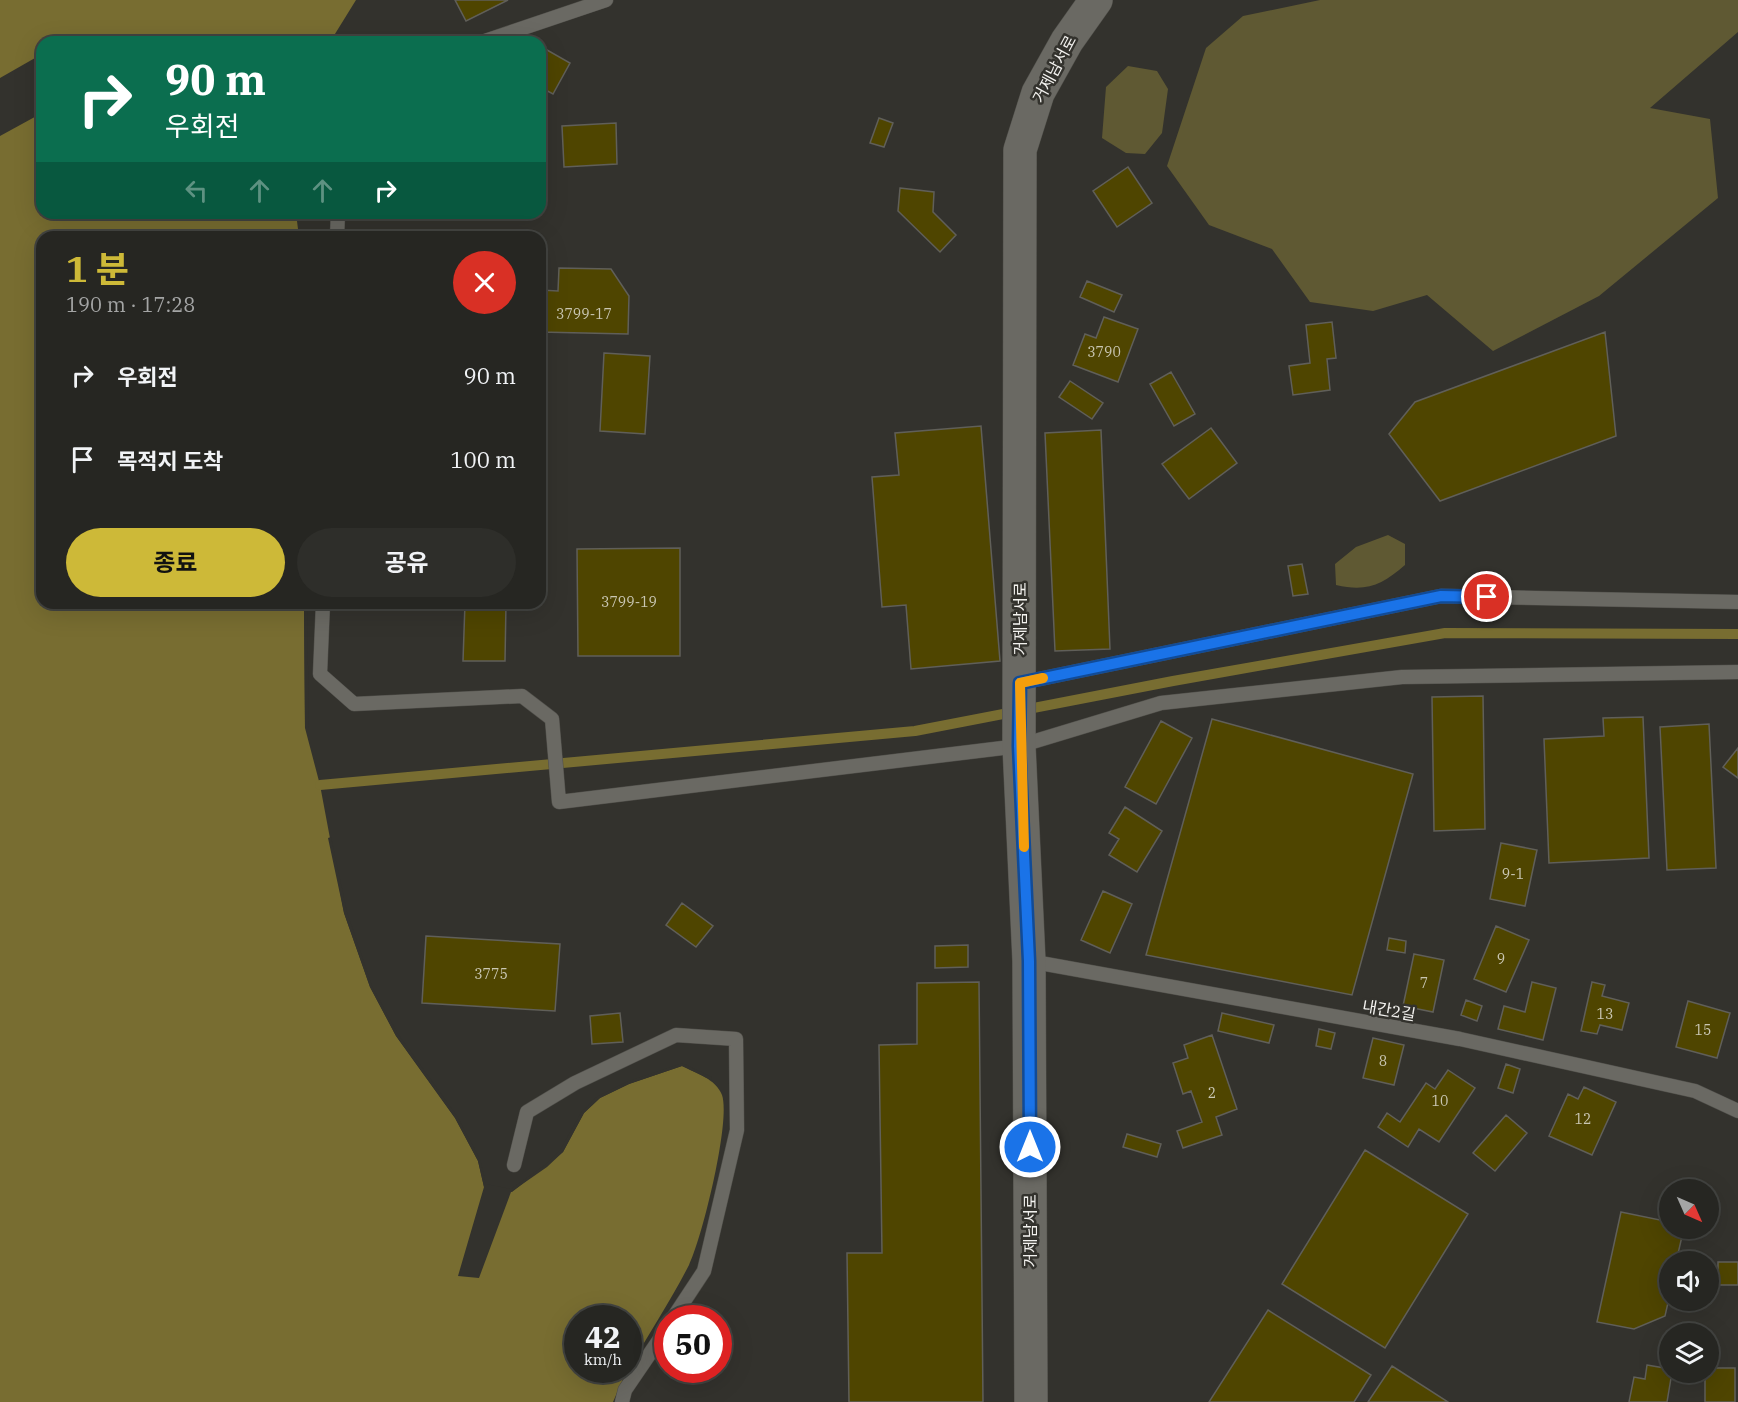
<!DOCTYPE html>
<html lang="ko">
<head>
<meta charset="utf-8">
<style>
  body { margin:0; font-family:"IBM Plex Serif","Noto Sans KR",serif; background:#2e2e2a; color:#f1f3f6; height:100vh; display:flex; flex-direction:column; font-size:22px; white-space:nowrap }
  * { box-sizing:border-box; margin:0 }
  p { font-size:20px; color:#a4a5a5 }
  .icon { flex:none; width:33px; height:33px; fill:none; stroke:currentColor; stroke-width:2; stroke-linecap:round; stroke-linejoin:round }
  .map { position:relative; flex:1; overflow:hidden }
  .side { position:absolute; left:36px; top:231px; width:510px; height:378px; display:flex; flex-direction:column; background:#262622; border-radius:18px; box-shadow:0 6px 24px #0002,0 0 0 2px #424340 }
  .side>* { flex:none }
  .banner { position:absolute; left:36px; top:36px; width:510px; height:183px; border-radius:18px; box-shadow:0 6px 24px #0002,0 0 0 2px #424340; background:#0b6e4f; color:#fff; overflow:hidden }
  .needle { width:39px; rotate:135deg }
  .controls { position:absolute; left:1659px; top:1179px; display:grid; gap:12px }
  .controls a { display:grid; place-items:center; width:60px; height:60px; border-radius:50%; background:#262622; box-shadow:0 6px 24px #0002,0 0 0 2px #424340; font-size:30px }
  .speed { position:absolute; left:564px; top:1305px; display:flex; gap:12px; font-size:30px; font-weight:700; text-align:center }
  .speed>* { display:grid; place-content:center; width:78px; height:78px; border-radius:50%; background:#262622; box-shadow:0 6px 24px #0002,0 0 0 2px #424340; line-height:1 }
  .speed small { font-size:15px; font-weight:400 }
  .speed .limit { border:9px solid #d22; background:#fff; color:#111 }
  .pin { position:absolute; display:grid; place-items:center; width:51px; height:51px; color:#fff; margin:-26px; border:3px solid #fff; border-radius:50%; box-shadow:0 2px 6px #0007 }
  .me { position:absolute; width:66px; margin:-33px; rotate:0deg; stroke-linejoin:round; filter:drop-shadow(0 0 4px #0008) }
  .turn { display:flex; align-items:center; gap:21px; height:126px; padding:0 30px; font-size:27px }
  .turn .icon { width:78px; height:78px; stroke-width:2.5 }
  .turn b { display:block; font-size:42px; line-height:51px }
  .lanes { display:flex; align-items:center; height:57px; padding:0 30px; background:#0003; justify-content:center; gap:30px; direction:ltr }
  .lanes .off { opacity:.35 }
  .round { display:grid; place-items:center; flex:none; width:63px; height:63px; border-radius:32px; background:#2e2e2a }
  .summary { display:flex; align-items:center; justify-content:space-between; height:102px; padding:0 30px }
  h1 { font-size:36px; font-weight:700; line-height:45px; color:#cdb938 }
  .button { display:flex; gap:12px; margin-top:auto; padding:12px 30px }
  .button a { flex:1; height:69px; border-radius:36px; background:#cdb938; color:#111; font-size:24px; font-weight:700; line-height:69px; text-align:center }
  .button a+a { background:#2e2e2a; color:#f1f3f6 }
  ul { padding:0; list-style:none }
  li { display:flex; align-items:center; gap:18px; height:84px; padding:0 30px }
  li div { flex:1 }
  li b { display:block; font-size:22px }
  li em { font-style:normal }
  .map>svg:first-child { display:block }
  .green { fill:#5f5933 }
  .water { fill:#786d31 }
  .pier { fill:#33322d }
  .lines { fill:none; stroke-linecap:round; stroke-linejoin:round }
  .stream { stroke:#786d31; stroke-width:10 }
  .building { fill:#4f4500; stroke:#605f59; stroke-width:1.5 }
  .lane-casing { stroke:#4f4e49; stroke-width:15 }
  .secondary-casing { stroke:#4f4e49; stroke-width:34 }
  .lane { stroke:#6a6963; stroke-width:14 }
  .secondary { stroke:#6a6963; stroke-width:33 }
  .route-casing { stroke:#114b97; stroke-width:15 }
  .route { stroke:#1a73e8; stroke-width:10 }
  .slow { stroke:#f59e0b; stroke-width:10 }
  .labels { text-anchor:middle; stroke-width:5; stroke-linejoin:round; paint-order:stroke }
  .number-label { font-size:14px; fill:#cac7b3 }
  .street-label { font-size:16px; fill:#f3f2ef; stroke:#33322d }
</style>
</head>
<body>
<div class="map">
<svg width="1738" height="1402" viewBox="0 0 1738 1402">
  <rect width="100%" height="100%" fill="#33322d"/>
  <path class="green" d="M1320,0h418v32l-88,76 60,11 8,79 -119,98 -106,55 -66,-56 -54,16 -63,-9 -38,-53 -63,-24 -42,-59 39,-118 37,-32z
    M1128,66l29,5 11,18 -6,44 -17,21 -19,-1 -24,-15 4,-51z
    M1388,535l17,9v21c-23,20 -38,27 -69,20l-1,-21 21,-17z"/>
  <path class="water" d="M0,0h356l-26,42h-288v171h254l3,24h-257v366h262l1,125 15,57 24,128 26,74 26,49 59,82 23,43 6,26 28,5 51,-40 21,-39 16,-15 29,-14 53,-18c14,7 34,13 40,29 9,26 -20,144 -33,170 -18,35 -40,69 -60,103l-1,-50h-50v52h49l-14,32h-613z"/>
  <path class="pier" d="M42,54v59l-42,23v-58z
    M304,603h3l2,125h-4z
    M331,837l16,75 25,74 26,48 59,82 23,43 6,25 25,5 34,-24 15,-15 22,-39 16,-15 30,-15 54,-18 30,14 -1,3 -29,-14 -53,18 -29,14 -16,15 -21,39 -16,15 -36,25 -32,86 -21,-2 26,-89 -6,-26 -23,-43 -59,-82 -26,-49 -26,-74 -16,-75z"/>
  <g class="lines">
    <path class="stream" d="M320,785l595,-54 258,-50 272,-48 293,1"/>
  </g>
  <path class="building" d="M455,0h53l-42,21z
    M540,46l30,17 -17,31 -13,-7z
    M879,118l14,5 -9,24 -14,-4z
    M616,123l1,41 -53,3 -2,-41z
    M1128,167l24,36 -35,24 -24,-36z
    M900,188l34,4 -1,20 23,23 -16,17 -42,-41z
    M387,213h99v3l-99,3z
    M409,234h56v3h-56z
    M559,268l52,1 18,27 -1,38 -88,-2v-42l18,1z
    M1087,281l35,14 -8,17 -34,-15z
    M1104,317l34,12 -20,53 -45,-17 12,-31 11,4z
    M1332,322l4,36 -9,1 3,31 -37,5 -4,-29 21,-3 -4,-38z
    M1605,332l11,104 -176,65 -51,-67 26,-32z
    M604,353l46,3 -5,78 -45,-3z
    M1171,372l24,42 -21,12 -24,-42z
    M1070,381l33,22 -11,16 -33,-22z
    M981,426l19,235 -89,8 -5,-64 -24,2 -10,-130 27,-2 -4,-42z
    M1211,428l26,35 -48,36 -27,-35z
    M1101,430l9,219 -55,2 -10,-218z
    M680,548v108h-102l-1,-107z
    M1302,564l6,30 -15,2 -5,-30z
    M465,603h41l-1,58h-42z
    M1483,696l2,133 -51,2 -2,-134z
    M1643,717l6,141 -100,5 -5,-124 60,-3 -1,-18z
    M1212,719l201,55 -61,221 -206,-40z
    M1161,721l31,17 -36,66 -31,-17z
    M1709,724l7,144 -49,2 -7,-143z
    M1738,748v30l-15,-11z
    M1125,807l37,24 -25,41 -28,-17 10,-16 -10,-6z
    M1501,843l36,7 -12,56 -35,-7z
    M1103,891l29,13 -22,49 -29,-13z
    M682,903l31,23 -17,21 -30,-22z
    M1496,926l33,14 -23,52 -32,-13z
    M426,936l134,8 -5,67 -133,-8z
    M1389,938l17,3 -1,12 -18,-3z
    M968,945v22l-33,1v-22z
    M1414,954l30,6 -11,52 -30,-6z
    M979,982l4,420h-134l-2,-149h35l-3,-208 38,-1v-61z
    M1532,982l24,6 -13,52 -45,-11 6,-23 21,6z
    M1592,982l13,3 -3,11 27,7 -7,27 -22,-5 -3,9 -16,-3z
    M1466,1000l16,6 -5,15 -16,-6z
    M1688,1001l42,12 -13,45 -41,-11z
    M620,1013l3,29 -31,2 -2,-28z
    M1222,1013l52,12 -5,18 -51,-12z
    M1319,1029l16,4 -4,16 -15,-3z
    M1212,1035l25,74 -21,8 6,18 -39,13 -6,-17 25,-9 -11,-31 -8,3 -10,-31 15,-5 -4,-13z
    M1373,1038l31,7 -10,40 -31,-7z
    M1506,1064l14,5 -7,24 -15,-5z
    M1448,1070l27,18 -36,54 -20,-13 -11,18 -30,-20 9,-14 13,9 26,-39 9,6z
    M1584,1087l32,15 -24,53 -43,-19 19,-42 10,5z
    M1506,1115l21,18 -32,38 -22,-18z
    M1127,1134l34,10 -4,13 -34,-10z
    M1365,1150l103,64 -83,134 -103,-64z
    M1621,1212l49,10v6h14l-8,34h-6v32l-5,22 -31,13 -37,-7z
    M1718,1262h20v23h-20z
    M1268,1310l103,65 -17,27h-145z
    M1647,1365l23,4v3h2l-5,30h-38l5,-25 11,2z
    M1392,1366l56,36h-80z
    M1708,1368h27v34h-30v-30h3z"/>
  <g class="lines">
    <defs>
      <path id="lane" d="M482,42l124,-42
        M337,237l1,-24
        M323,603l-3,71 34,30 168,-8 30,23 7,83 460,-56 142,-43 241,-26 336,-5
        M1020,683l421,-87 297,6
        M1029,961l431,78 235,52 43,20
        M514,1165l13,-53 48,-29 101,-48 60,4 1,91 -33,141 -31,47
        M622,1402l3,-12 43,-63"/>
      <path id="secondary" d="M1031,1402l-2,-441 -10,-215 1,-596 18,-57 29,-52 29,-41"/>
    </defs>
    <use href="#lane" class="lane-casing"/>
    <use href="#secondary" class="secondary-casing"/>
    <use href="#lane" class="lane"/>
    <use href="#secondary" class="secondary"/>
  </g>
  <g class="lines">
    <defs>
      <path id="route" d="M1030,1147l-1,-186 -10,-215 1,-63 421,-87 46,1"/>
    </defs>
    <use href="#route" class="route-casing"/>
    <use href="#route" class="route"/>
    <path class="slow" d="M1024,847l-4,-164 23,-5"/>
  </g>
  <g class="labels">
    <g class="number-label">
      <text x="584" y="319">3799-17</text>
      <text x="1104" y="357">3790</text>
      <text x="629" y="607">3799-19</text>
      <text x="1513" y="879">9-1</text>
      <text x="1501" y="964">9</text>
      <text x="491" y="979">3775</text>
      <text x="1424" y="988">7</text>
      <text x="1605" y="1019">13</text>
      <text x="1703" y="1035">15</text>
      <text x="1383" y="1066">8</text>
      <text x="1212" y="1098">2</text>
      <text x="1440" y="1106">10</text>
      <text x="1583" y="1124">12</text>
    </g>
    <g class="street-label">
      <text transform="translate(1054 69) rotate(-62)" y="6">거제남서로</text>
      <text transform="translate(1020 619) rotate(-90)" y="6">거제남서로</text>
      <text transform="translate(1389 1010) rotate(10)" y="6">내간2길</text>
      <text transform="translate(1030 1231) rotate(-90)" y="6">거제남서로</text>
    </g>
  </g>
</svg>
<div class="controls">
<a><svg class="needle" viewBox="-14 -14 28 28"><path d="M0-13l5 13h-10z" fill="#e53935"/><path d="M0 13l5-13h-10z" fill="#a4a5a5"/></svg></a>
<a><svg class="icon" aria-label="sound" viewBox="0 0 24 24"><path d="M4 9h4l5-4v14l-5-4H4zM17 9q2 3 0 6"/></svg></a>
<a><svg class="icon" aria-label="layers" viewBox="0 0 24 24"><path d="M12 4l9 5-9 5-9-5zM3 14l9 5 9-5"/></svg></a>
</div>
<div class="speed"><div>42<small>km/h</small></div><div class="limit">50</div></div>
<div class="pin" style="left:1487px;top:597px;background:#d93025"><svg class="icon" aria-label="arrive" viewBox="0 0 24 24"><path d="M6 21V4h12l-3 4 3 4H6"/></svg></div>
<svg class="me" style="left:1030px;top:1147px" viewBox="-20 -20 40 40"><circle r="17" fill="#1a73e8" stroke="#fff" stroke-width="3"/><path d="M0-11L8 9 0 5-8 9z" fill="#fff"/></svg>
<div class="banner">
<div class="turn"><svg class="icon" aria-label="right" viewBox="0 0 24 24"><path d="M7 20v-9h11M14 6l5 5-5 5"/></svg><div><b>90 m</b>우회전</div></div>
<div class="lanes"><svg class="icon off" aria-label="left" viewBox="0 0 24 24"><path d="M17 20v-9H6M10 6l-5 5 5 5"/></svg><svg class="icon off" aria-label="ahead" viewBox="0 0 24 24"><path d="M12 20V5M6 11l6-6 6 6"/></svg><svg class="icon off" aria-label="ahead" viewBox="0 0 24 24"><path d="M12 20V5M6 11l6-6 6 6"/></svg><svg class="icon" aria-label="right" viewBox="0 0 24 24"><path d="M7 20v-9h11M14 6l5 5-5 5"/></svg></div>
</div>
<section class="side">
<div class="summary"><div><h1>1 분</h1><p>190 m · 17:28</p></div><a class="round" style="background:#d93025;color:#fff"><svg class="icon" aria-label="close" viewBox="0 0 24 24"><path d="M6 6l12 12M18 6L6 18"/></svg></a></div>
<ul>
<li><svg class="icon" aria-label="right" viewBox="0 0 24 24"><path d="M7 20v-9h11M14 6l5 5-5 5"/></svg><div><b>우회전</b></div><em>90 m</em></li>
<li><svg class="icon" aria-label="arrive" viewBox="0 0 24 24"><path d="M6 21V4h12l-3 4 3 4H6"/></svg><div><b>목적지 도착</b></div><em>100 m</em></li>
</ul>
<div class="button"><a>종료</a><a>공유</a></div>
</section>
</div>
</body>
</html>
